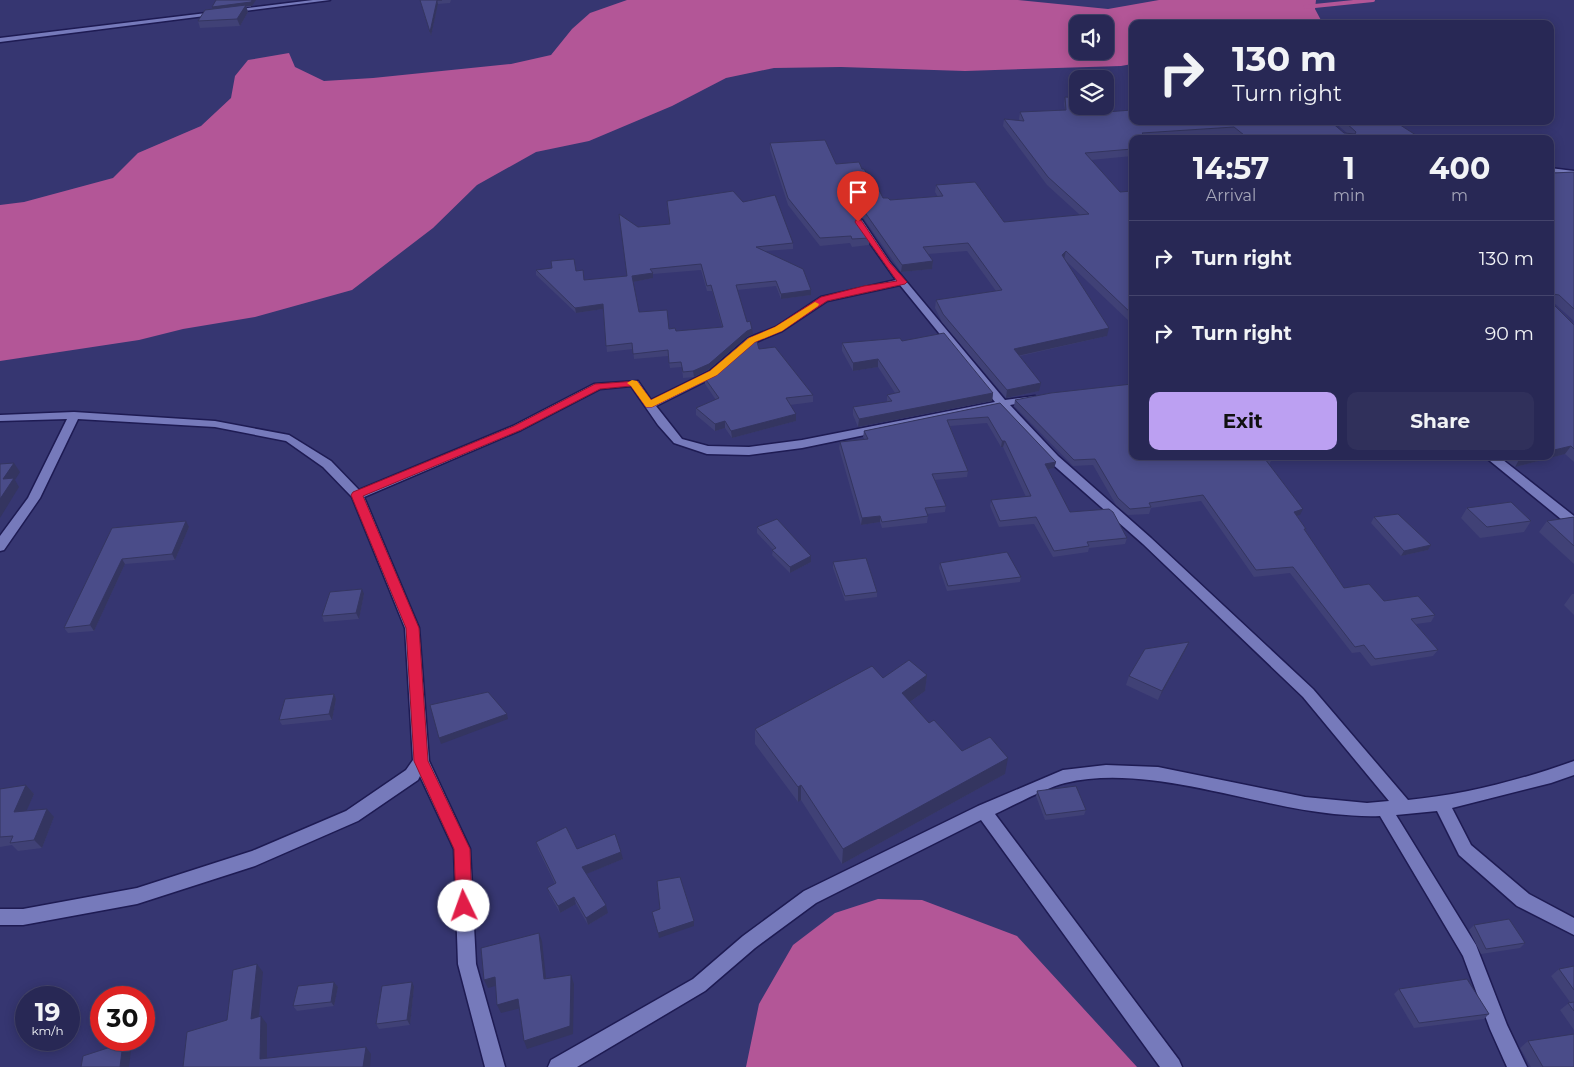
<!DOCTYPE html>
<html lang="en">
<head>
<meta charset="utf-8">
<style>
  body { margin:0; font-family:Montserrat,sans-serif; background:#30305b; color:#f1f3f6; height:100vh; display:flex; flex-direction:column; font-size:19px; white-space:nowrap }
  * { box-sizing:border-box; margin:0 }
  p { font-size:16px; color:#a5a6b9 }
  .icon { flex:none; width:28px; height:28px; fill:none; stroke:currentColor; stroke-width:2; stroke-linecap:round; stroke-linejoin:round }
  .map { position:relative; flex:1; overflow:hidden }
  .drawer { position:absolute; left:1129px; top:135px; width:425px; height:325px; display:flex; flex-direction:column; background:#282855; border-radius:10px; box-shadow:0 2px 12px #0003,0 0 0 1px #44446c }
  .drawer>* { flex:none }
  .banner { position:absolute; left:1129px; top:20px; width:425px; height:105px; border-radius:10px; box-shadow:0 2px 12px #0003,0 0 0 1px #44446c; background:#282855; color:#f1f3f6; overflow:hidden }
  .controls { position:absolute; left:1069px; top:15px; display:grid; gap:10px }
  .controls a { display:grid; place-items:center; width:45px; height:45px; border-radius:10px; background:#282855; box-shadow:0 2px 12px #0003,0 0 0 1px #44446c; font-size:25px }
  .speed { position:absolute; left:15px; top:986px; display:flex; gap:10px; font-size:25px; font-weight:700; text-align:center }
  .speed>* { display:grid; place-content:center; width:65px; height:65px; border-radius:50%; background:#282855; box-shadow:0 2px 12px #0003,0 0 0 1px #44446c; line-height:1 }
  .speed small { font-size:12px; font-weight:400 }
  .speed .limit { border:8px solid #d22; background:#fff; color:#111 }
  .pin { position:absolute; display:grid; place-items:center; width:42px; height:42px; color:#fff; margin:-51px -21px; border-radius:50% 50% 50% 0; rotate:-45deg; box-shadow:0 0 5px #0007 }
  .pin .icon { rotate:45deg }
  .me { position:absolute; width:55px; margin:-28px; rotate:357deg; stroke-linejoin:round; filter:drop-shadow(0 0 4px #0008) }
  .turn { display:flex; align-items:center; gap:18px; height:105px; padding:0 20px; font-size:22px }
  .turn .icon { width:65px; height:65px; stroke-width:2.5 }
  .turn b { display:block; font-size:35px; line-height:42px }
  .eta { display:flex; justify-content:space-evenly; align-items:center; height:85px; text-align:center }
  .eta b { font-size:30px; font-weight:700; line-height:35px }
  .primary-button { display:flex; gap:10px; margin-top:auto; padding:10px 20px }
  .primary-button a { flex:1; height:58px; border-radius:10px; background:#bca0f2; color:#111; font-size:20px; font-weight:700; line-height:58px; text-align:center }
  .primary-button a+a { background:#30305b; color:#f1f3f6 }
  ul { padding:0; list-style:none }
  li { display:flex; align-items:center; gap:15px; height:75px; padding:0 20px; border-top:1px solid #44446c }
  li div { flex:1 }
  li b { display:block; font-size:19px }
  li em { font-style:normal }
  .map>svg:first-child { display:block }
  .water { fill:#b35697; fill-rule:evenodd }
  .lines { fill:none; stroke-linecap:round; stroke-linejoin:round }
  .stream { stroke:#b35697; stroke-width:4 }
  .minor-casing { stroke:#1e1b53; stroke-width:3 }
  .tertiary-casing { stroke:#1e1b53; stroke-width:3 }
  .minor { fill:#767abb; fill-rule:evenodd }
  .tertiary { fill:#767abb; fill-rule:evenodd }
  .wall { fill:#404176; fill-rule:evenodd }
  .shaded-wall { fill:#343560 }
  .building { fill:#4a4c89; stroke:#343560; fill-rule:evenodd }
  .route { fill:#e11d48; stroke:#92132f }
  .slow { fill:#f59e0b }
</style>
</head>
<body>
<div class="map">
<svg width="1574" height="1067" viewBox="0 0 1574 1067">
  <rect width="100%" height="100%" fill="#363671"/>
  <path class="water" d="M627,0h391l90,9 51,-9h157l-1,9 8,15h-191v40l-11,2 -156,5 -124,-4 -67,1 -48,10 -54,28 -83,35 -53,11 -59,33 -44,43 -81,62 -97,27 -72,12 -44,11 -139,21v-156l24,-3 89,-24 25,-25 63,-27 30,-28 4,-22 13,-16 41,-7 6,14 29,14 49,-3 138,-14 40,-9 21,-26 18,-16zM1078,24h27v27h-27z
    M878,899l44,1 95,36 120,131h-391l13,-63 34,-59 42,-32z"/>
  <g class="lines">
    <path class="stream" d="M1305,7l68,-7"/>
    <defs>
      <path id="minor" d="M1550,168l24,3v4l-24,-3z
        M859,219l3,1 28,42 115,138 30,-4 1,2 -1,2 -25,5 48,51 93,82 162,151 95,111c55,-5 113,-20 166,-39v14l-23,8 -99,25 19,37 58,49 45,24v17l-57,-29 -58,-51 -22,-44 -41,4 80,130 31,80 20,42h-20l-17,-38 -27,-73 -83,-140c-16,1 -31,-1 -46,-2 -83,-8 -187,-51 -269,-31 -20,5 -50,22 -70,31l184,246 3,7h-22l-179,-247 -165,83 -61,45 -50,43 -128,76h-29l3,-7 142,-81 50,-43 61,-45 174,-85 85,-36 43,-5 52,2 147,30 62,6 22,-2 -86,-104 -160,-153 -93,-82 -50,-55 -198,41 -53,7 -42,-1 -33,-11 -16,-18 -27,-39 -31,3 -79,41 -157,67 55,131 10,133 41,88 6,115 29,103h-20l-27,-103 -4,-115 -34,-73 -2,4 -60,41 -103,45 -118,38 -114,21h-23v-16h23l114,-21 115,-37 94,-40 60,-41 7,-10 -8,-132 -53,-131 -29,-30 -37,-26 -71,-14 -137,-8 -38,79 -36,52 -4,1v-15l28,-38 39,-79 -67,2v-6l74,-3 141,9 74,14 42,26 28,29 154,-64 81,-42 44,-3 13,19 59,-29 38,-33 28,-11 45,-30 75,-17 -41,-58zM900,285l95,117 -193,38 -53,7 -41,-1 -26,-7 -26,-33 62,-31 38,-33 26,-11 45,-30z
        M1484,456h14l76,60v9l-13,-6z"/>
      <path id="tertiary" d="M313,0h17l-330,42v-4z"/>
    </defs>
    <use href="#minor" class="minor-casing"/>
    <use href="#tertiary" class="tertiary-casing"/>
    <use href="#minor" class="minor"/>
    <use href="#tertiary" class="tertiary"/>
  </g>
  <path class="wall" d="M420,0h31l-1,3 -12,1 -7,32z
    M246,6l2,6 -8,14 -40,2 -2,-7 15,-12 -1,-2 40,-1z
    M1065,97l28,16 251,20 4,1 -15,-13h61l28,18h-184l-6,-5 -71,5h-29v17l-41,4 29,32 12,-1v133l-67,-64 42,76 -87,20 19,35 -33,7 -64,-76 -7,-14 1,-8 60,-9 -29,-40 -39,3 5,7 -1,8 -31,3 -37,-53 -4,-2 -4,2 14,19 -1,7 -17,2 -2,-4 -30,3 -32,-41 -18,-55v-7l66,21 26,5 5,5 16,24 7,2 48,-3 -3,-5 1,-7 68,37 76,-7 -33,-30 -44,-59 1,-7 16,2 -1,-2 1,-7 45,-2 -1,-6z
    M1574,172v149l-20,-18 -1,-1v2l21,21v137l-9,-8 -50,13 -15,-11h50l3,-283z
    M743,202l50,41v6l-28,2 46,44 -30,4 -5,-13 -39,4 10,32 6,12 -6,3 -38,32 -15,8 -11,1 -1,-11 -12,1 -2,-12 -34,3 -1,-10 -26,3 -4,-43 -27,4 -40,-38v-5l40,1 9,9 42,-4 43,-52 -3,-18zM701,270l6,21h5l10,36 -46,4 -37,-19 -6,-30 20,-4v-4z
    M902,341l91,52 -1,8 -134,26 -5,-12v-8l34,-5v-7l8,-2 -17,-26 -25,4 -11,-20v-8z
    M759,349l54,46v7l-23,3 6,16 -64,17 -7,-10 -10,3 -19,-16v-7l20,-8 -11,-16 -1,-7z
    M1015,400l117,56 140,3 -3,6 31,50 -3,1 9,13 -1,2 39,57 40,13 51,14 -4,7 -15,2 22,26 -5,6 -62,10 -11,-14 -8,1 -62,-80 -36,4 -53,-76 -50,7 -2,6 -21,1 -12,-10 -23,-40 -20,1 -59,-60z
    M1000,403l56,59 -2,6 -6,1 22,43 57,26 -2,6 -36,4 -1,4 -35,5 -19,-33 -35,3 -9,-21 1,-6 35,-3 -23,-50h-2l-14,-24 -37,3 18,45 -1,6 -33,3 12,26 -1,6 -18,2 1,2 -1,7 -45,5 -2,-6 -19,3 -22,-77 1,-6 25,-2 -2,-3 1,-6z
    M1467,508l64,13 -7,11 -44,6 -19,-20z
    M1374,517l57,28 -3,5 -27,6 -30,-33z
    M1574,517v47l-35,-32 8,-11z
    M189,527l-14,33 -50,4 -31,67 -26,2 -4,-5 48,-100z
    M757,527l54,35 -21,11 -18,-18 1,-5 -16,-17z
    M833,562l44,30v5l-32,4 -12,-33z
    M940,563l81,14 -1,5 -73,9 -8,-23z
    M364,594l-5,25 -35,3 -2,-6z
    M1572,594h2v21l-10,-10z
    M1189,642l-4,9 -27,49 -32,-15 3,-9z
    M927,675l-2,16 -15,11 19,21 33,28 43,23 -163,90 -41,-64 -3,2 -43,-58v-15l128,-51z
    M334,694l2,5 -4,21 -50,5 -3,-5z
    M26,785l8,9 -8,17 28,6 -12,31 -24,3 -6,-6 -12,2v-58z
    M1037,791l49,19 -2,5 -39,5 -9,-24z
    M536,842l41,7 46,10 -37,15 22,39 -20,12 -12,-21 -16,9 -10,-18 -3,-7 8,-4 -17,-35z
    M1474,925l51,18 -5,5 -39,6 -12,-24z
    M1574,966v64l-14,-20 10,-8 -19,-26 8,-7z
    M334,982l4,5 -4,19 -37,5 -4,-5z
    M414,987l-4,38 -31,4 -3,-5z
    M1399,989l90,25 -5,5 -70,9 -20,-34z
    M1528,1041l46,26h-43l-11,-19z"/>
  <path class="shaded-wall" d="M252,0h4l-4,6h-6l2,6 -8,14 -3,-7 -24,-9 -1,-3z
    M437,0l1,4 -7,32 -1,-4z
    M860,210v7l-6,3v-7z
    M1066,251l-2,8 -2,-4z
    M933,261l-1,8 -31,3 1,-7z
    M653,273v5l-20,4 -1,-6z
    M811,290v5l-30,4v-5z
    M603,304v5l-27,4 -1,-5z
    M1109,328l-2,8 -94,21 1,-8z
    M752,329l1,5 -6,3 -38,32 -15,8 -1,-6 54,-40z
    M878,359v8l-25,4v-8z
    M1041,383l-2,8 -33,7 1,-8z
    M993,393l-1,8 -134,26 1,-8z
    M796,414v7l-64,17 -1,-7z
    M725,421v7l-10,3v-7z
    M1002,441h3l-2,6h-2z
    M1571,446l-6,8 -50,13 5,-9 9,-2h21v-5z
    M1056,462l-2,6 -10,2 1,-6z
    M14,463l6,9 -5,8 4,7 -19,31v-19l3,-20z
    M1303,509l-3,6 -9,3 3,-6z
    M880,516v6l-19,3 1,-7z
    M186,521l3,6 -14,33 -3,-6z
    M1431,545l-3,5 -27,6 3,-5z
    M811,556v6l-21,11v-6z
    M122,559l3,5 -31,67 -4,-6z
    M362,589l2,5 -5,25 -3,-6z
    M1189,642l-4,9 -27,49 4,-9z
    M927,675l-2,16 -25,18 2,-16z
    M334,694l2,5 -4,21 -3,-6z
    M507,714l1,5 -67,25 -2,-6z
    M1008,758l-3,16 -163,90 1,-15z
    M26,785l8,9 -12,27 -8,-9z
    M801,785v15l-3,2v-15z
    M47,809l7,8 -12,31 -8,-8z
    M621,852l2,7 -39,16 -2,-8z
    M574,897l2,7 -16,9 -2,-7z
    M606,905l2,8 -20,12 -2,-7z
    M694,921v5l-35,12 -1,-5z
    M539,933l3,8 5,46 -3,-8z
    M257,964l6,8 -5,55 -7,-8z
    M571,975l3,9 -1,50 -46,15 -3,-8z
    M495,977l4,8 -11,3 -4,-8z
    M334,982l4,5 -4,19 -3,-4z
    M412,982l2,5 -4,38 -3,-5z
    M518,999l3,9 -20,5 -4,-8z
    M261,1016l6,8v42l-7,-7z
    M123,1043l8,7 -2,17h-9z
    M366,1047l5,7 -1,13h-7z"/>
  <path class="building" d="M216,0h36l-1,2 -39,5z
    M420,0h22h-5l-7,32z
    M246,5l-9,14 -39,2 7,-11z
    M1065,97l13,1v8h14l1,7 39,-3v11h198l14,12 11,1 1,-2 -12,-11h50l28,18h-173l-15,-12 -92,6 6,6h-16v10l-47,4 35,39 12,-1v123l-66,-63 -4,4 47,73 -95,21 27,34 -34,7 -64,-76 -7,-14 66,-10 -34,-47 -45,4 10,14 -31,4 -38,-54 -4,-1 -6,3v3l16,22 -18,1 -1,-3 -31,2 -32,-40 -18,-55 55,-3 11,24 23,-2 3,7h2l3,5h3l3,4 10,20h5l2,2 53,-4 -7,-11 39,-3 29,40 85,-8 -41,-37 -44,-58 20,2 -4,-9 46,-2z
    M1444,137l2,2h-17z
    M1550,172l3,1 21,-1v137l-15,-14 -6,-1v10l21,21v124l-3,-3 -21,5z
    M733,191l10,11 32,-7 18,48 -37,4 47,22 8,21 -30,4 -5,-13 -40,4 11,37 3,-1 2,8 -5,2 -38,33 -16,7 -10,1 -2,-10 -12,1 -1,-13 -35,4 -1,-11 -26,3 -3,-42 -28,4 -39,-38 16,-2 -1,-7 23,-2 2,12 7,-1 1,10 43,-4 -8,-62 19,13 32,-3 -3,-23zM701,264l6,22 4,-1 12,42 -47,4 -1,-3 -6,1 -2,-19 -28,2 -7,-36 21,-3 -3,-4z
    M944,333l49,60 -134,26 -6,-12 39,-6 -5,-6 13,-3 -22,-33 -25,4 -11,-20 58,-5 2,3z
    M756,338l3,11 16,-2 38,48 -27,3 10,16 -65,17 -6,-10 -10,3 -19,-16 23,-10 -15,-21 15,-7z
    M1132,384v72h138l2,3h-7l38,50 -9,3 12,17h-2l40,59 25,-4 15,17 34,-5 17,19 -24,4 27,31 -63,9 -11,-14 -9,2 -62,-80 -37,3 -53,-75 -54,8 2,4 -21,2 -12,-11 -23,-39 -21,1 -59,-60 36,-7z
    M1000,403l56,59 -11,2 25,48 39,-3 4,3 14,26 -40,4 2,4 -35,5 -18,-34 -36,4 -9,-21 40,-4 -26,-55h-3l-14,-24 -41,3 21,51 -36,3 14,32 -21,2 3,8 -46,6 -2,-6 -18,2 -22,-76 28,-3 -4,-8z
    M1517,456h12l-9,2z
    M14,463l-11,16 11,-1 -14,21v-35z
    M1511,502l20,19 -44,6 -20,-19z
    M1398,514l33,31 -27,6 -30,-34z
    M1574,517v29l-27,-25z
    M777,519l34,37 -21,11 -18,-17 4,-2 -19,-21z
    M186,521l-14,33 -50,5 -32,66 -26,3 48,-100z
    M1007,552l14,25 -73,9 -8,-23z
    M866,558l11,34 -32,4 -12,-34z
    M362,589l-6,24 -34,3 8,-24z
    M1189,642l-27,49 -33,-15 16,-27z
    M909,660l18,15 -25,18 27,30 5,-3 28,31 28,-14 18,21 -165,91 -42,-64 -3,2 -43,-58 117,-63 11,12z
    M488,692l19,22 -68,24 -9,-33z
    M334,694l-5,20 -50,6 6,-21z
    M26,785l-12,27 33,-3 -13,31 -24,3 3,-7 -13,1v-48z
    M1076,786l10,24 -40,5 -9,-24z
    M566,827l11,22 38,-15 6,18 -39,15 24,38 -20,13 -12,-21 -16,9 -11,-18 9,-5 -20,-41z
    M680,877l14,44 -36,12 -6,-21 8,-3 -3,-28z
    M1509,919l16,24 -39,6 -12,-24z
    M539,933l5,46 27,-4 -1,51 -46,15 -6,-42 -21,6 -2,-28 -11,3 -3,-32z
    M257,964l-6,55 10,-3 -1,43 106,-12 -3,20h-180l4,-35 40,-12 6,-50z
    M1574,966v24l-15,-21z
    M1467,979l22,35 -70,9 -20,-34z
    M334,982l-3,20 -38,4 5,-20z
    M412,982l-5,38 -31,4 6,-38z
    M1574,1002v9l-6,-8z
    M1574,1034v33h-31l-15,-26z
    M123,1043l-3,24h-39l2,-11z"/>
  <path class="route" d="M856,220h5l29,43 17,19 -2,2 -78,17 -45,30 -27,11 -38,33 -65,32h-6l-15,-21 -31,3 -79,41 -158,66 56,132 9,133 42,88 2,57 -2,6 -6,2 -5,-2 -3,-6 -2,-57 -40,-88 -8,-133 -55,-133 2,-3 161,-66 81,-42 42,-3 14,19 59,-29 39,-33 26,-11 46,-30 43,-11 33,-5 -42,-59z"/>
  <path class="slow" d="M815,302l4,2 -1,2 -36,25 -27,11 -38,33 -65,32h-6l-15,-21 -4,-3 5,-3 5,1 14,19 59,-29 39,-33 26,-11z"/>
</svg>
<div class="controls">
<a><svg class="icon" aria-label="sound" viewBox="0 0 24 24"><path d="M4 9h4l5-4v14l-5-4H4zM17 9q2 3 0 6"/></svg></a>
<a><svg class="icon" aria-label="layers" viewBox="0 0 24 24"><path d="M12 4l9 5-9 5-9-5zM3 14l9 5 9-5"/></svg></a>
</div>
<div class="speed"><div>19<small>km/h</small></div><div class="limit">30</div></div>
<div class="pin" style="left:858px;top:222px;background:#d93025"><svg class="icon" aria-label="arrive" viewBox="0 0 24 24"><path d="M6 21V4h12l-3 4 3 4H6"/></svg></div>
<svg class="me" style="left:464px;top:906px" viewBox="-20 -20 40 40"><circle r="19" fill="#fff"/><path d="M0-13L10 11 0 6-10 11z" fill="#e11d48"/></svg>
<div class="banner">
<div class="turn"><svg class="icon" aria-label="right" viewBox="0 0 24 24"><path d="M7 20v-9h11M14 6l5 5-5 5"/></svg><div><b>130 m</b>Turn right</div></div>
</div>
<section class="drawer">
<div class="eta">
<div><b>14:57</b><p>Arrival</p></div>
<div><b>1</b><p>min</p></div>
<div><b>400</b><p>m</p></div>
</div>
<ul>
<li><svg class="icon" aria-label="right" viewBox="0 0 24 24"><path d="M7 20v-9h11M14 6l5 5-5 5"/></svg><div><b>Turn right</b></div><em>130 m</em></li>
<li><svg class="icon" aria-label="right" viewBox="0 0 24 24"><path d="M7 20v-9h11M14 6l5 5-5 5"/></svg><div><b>Turn right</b></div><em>90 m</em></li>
</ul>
<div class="primary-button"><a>Exit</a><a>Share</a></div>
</section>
</div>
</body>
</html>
